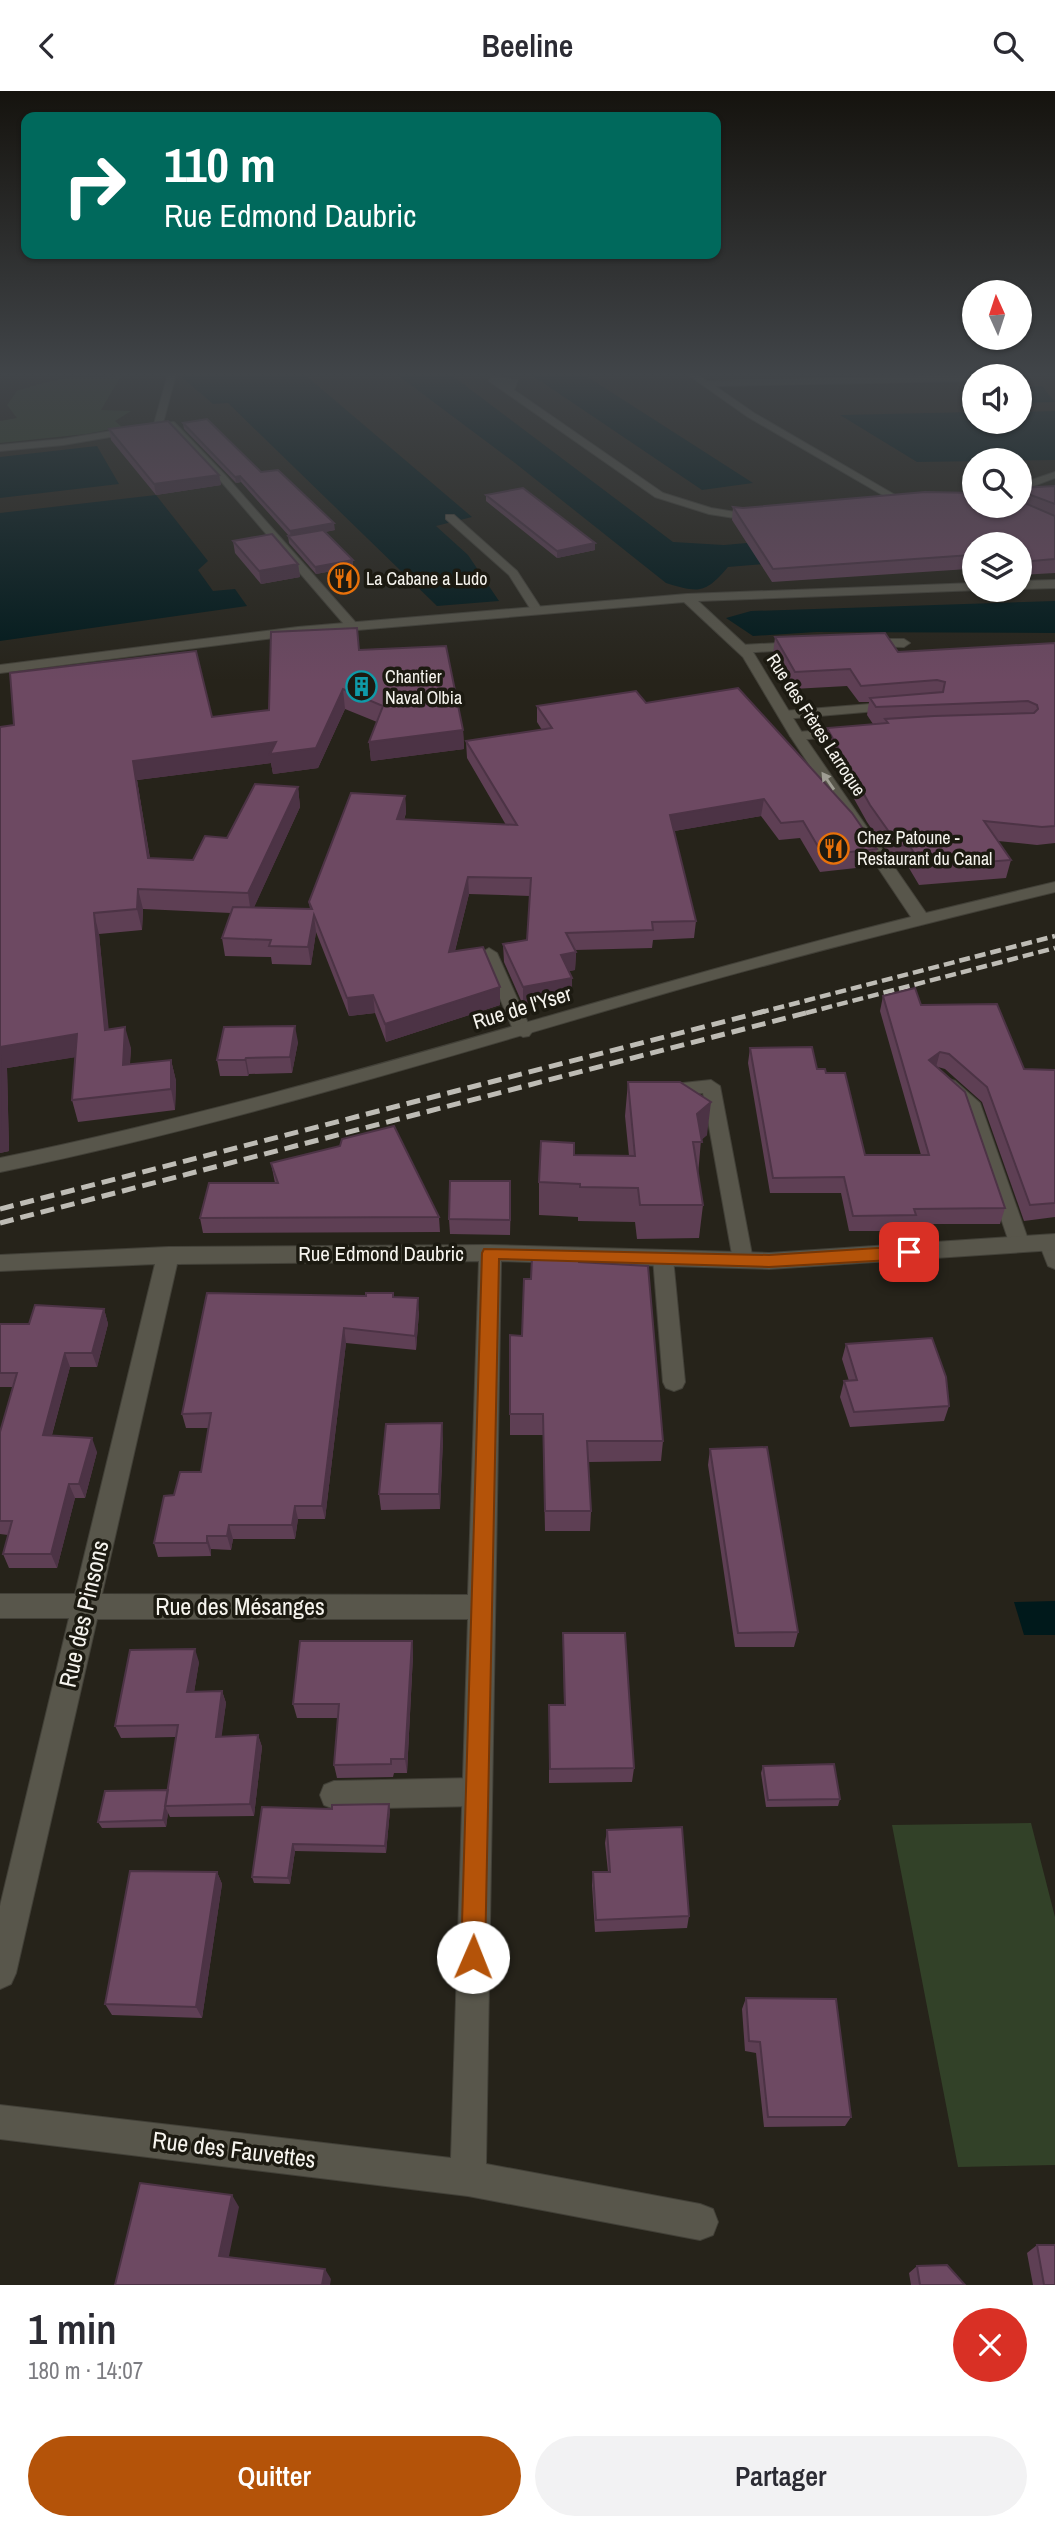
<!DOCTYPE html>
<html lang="fr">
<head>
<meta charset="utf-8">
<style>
  body { margin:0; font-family:"Archivo Narrow",sans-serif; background:#f2f2f3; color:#2b2b33; height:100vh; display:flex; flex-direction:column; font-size:26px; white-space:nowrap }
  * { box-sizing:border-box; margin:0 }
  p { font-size:23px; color:#7c7c81 }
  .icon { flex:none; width:38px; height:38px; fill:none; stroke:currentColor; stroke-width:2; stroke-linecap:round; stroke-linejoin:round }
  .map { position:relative; height:2194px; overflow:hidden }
  .side { display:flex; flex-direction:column; background:#fff; flex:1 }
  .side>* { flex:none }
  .guide { position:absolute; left:21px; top:21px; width:700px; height:147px; border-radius:14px; box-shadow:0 2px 5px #0004; background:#00695c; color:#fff; overflow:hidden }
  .needle { width:46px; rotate:357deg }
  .fabs { position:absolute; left:962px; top:189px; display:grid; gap:14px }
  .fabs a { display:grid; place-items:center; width:70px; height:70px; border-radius:50%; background:#fff; box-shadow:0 2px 5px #0004; font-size:35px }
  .pin { position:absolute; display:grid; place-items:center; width:60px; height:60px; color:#fff; margin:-30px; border-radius:14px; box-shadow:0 4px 10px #0006 }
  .me { position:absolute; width:77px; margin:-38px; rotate:1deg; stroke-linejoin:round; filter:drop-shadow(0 0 5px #0008) }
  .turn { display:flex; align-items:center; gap:24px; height:147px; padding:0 28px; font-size:32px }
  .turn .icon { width:91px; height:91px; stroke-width:2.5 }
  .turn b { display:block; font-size:49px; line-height:60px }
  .round { display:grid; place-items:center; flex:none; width:74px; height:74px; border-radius:37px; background:#f2f2f3 }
  .headline { display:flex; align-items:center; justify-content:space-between; height:119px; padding:0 28px }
  h1 { font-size:42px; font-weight:600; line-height:52px }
  .action { display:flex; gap:14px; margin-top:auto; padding:14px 28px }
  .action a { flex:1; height:80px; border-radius:42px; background:#b45309; color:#fff; font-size:28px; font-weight:600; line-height:80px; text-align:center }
  .action a+a { background:#f2f2f3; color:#2b2b33 }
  header { display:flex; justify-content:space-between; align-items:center; height:91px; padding:0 28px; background:#fff; font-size:32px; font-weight:600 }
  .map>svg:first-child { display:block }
  .green { fill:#324128 }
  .water { fill:#00191b }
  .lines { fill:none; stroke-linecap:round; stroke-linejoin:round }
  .lane-casing { stroke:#424038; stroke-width:2 }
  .street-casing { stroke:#424038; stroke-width:2 }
  .lane { fill:#58564b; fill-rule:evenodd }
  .street { fill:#58564b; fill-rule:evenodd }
  .rail-far1 { stroke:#bebcb5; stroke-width:4.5; stroke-dasharray:11 5; stroke-linecap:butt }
  .rail { stroke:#bebcb5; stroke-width:5; stroke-dasharray:14 7; stroke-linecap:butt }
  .wall { fill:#5e3f54 }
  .shaded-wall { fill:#4c3345 }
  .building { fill:#6d4962; stroke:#4c3345; stroke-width:2 }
  .oneway { fill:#9f9d94 }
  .route { fill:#b45309; stroke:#753606; stroke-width:2 }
  .labels { text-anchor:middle; stroke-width:7; stroke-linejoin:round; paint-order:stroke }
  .far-poi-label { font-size:18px; fill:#f6f4ee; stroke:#1c1a11; text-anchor:start }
  .far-street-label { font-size:18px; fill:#f6f4ee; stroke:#1c1a11 }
  .street-label { font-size:21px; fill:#f6f4ee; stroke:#1c1a11 }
  .near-street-label { font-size:24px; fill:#f6f4ee; stroke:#1c1a11 }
</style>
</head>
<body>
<header><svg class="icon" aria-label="back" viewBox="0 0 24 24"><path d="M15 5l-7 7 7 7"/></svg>Beeline<svg class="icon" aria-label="search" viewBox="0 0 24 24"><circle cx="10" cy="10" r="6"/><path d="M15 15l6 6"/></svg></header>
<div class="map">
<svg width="1055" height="2194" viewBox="0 0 1055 2194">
  <rect width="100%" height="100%" fill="#26231a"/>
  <path class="green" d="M121,285l-20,34 30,1 -16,10 7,6 -36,7 -86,9v-22l17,-3 -10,-13 10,-14 26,-8 25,-5z
    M1031,1732l24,94v248l-97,2 -66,-342z"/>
  <path class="water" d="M178,283h126l168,143 -36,9 32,29 31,46 -62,5 -209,-203 -15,1z
    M396,283h54l223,168 51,3 234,-20 56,19h-39v3l-247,20c-23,27 -29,26 -62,16l-151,-120z
    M530,283h53l170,109 -51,7z
    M1042,295l13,16 -35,1v-16z
    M1055,320v49l-138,2 -77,-47 135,-3v10h45v-10z
    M97,355l22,38 -119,14v-41z
    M156,404l52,66 -10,9 15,21 22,-2 12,17 -247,35v-128z
    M1055,510v32l-239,-1 -63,4 -27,-18 25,-7z
    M1055,1510v34h-31l-10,-33z"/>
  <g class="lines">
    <defs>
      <path id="lane" d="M168,283h8l-13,49 11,-1 51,53 132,149v6h-8l-130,-151 -50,-52 -106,18 -63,6v-6l63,-6 91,-15z
        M687,283h10l10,7 268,-6 3,1h-3v5l-260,5 39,27 148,86v4l-4,1 -150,-87z
        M492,285l26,4 -4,10 149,103 48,15 30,5 17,-1 5,3 -5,3 -17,1 -32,-5 -54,-17 -166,-116z
        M1055,381v6l-35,13v-7z
        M446,424h8l63,56 26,40 -2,2h-8l-24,-38 -63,-56z
        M866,548h38l6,4 -6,4 -42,-1 -2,-3z
        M798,551l6,4 -2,3 -60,4 -6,-4 6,-4z
        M895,611l5,1v6l-116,10 -6,-4 6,-4z
        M852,637l5,1v6l-60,5 -7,-4 7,-4z
        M489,857l8,5 35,79 -3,4 -6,1 -9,-5 -33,-79z
        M949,988l6,2 25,22 50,142 -3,5 -7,2 -7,-2 -3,-5 -47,-139 -23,-21z
        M711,989l9,6 33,174 -3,5 -7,2 -7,-2 -3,-5 -30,-167 -39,4 -9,-6 9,-6z
        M1049,1145l6,1v32l-7,-3 -9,-23 3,-5z
        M663,1160l7,2 3,5 12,124 -3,6 -8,3 -8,-3 -3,-6 -10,-124 3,-5z
        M476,1687l10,4 4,10 -4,10 -10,4 -142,3 -10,-4 -4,-10 4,-10 10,-4z"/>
      <path id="street" d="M1055,489v8l-35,1v-8z
        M975,492v7h4l-281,11 55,51 51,84 122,177 129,-31v10c-128,31 -256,63 -382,99 -224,65 -445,134 -673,181v-14c308,-63 606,-165 911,-241l-121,-181 -47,-79 -59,-55 -386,33 -298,38v-8l298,-38 389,-33z
        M1055,1143v16l-286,19 -268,-8 -15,903 214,40 13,5 5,13 -5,13 -13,5 -232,-44 -468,-57v-34l451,53 17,-539h-371l-81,354 -5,11 -11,5v-83l69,-288h-69v-24h75l80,-330 -155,7v-16l168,-8 322,-2 279,8zM479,1170l-11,334 -366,-1 75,-330z"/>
    </defs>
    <use href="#lane" class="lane-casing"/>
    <use href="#street" class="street-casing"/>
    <use href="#lane" class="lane"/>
    <use href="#street" class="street"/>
    <path class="rail-far1" d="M758,922l297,-77
      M806,922l249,-65"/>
    <path class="rail" d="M0,1118l765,-198
      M0,1132l813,-212"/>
  </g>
  <path class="wall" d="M183,332l78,49 74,58 -10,2 28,35 -37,7 -27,-31 -1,-7h1l-48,-54 -5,1 -52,-54z
    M109,338l110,46 2,10 -65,10 -45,-55z
    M1055,395v87l-35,2v-31h-45v31l-7,-6 -196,13 -40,-62 1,-13 10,1 277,-2v-18z
    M486,404l109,48v7l-38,8 -71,-57z
    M233,450l65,23 2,13 -39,7 -26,-31z
    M775,546l123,15 157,-9v200l-18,2 -39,-4 13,19 -5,18 -87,7 -13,-22 -11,1 -28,-42 -43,-77 3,-17 58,-5 -12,1 -6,-9 2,-13h-10l-12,-16 -54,3 -20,-35z
    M359,559l104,80 1,19 -93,12 -2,-19 8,-20 -32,-13 -27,59 -45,6 -2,-11 -134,17 13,78 43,2 34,-22 71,-51 2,20 -46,100 56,2 -1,-7 96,-106 1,17 -2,7 102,5 -39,-67 -1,-17 76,-11 -5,-8v-16l109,-3 231,146 -3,17 -54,6 -20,-34 -21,2 -18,-24 -87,15 22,90 -2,17 -41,2 -1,8 -77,2 1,2 -1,18 -6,1 3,25 -49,9 -19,-43 -1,-18 24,-4 3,-44 -61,-2 -14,57 45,54 -114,37 -11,-29 -26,3 -33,-84 -5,33 -39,-1 -1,-7 -46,-1 -3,-18 9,-25 -88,-4 -1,21 -43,4 9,95 23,19 -1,16 41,-4 5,21 -1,29 -97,12 -6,-22 3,-43 -68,11 2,83 -9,2v-426l212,-10 57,-7z
    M883,905l38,9 103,64 31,1v147l-31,4 -42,-119 -37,-33 -7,-2 67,141 -5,16h-87l-2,7h-62l-8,-38h-71l-22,-130 2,-15 67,21 9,4 39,82h56l-41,-144z
    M298,951l-6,31 -43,1 -1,2h-28l-3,-16z
    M628,991l79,53 -6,5 -3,35 5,30 -4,33 -62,1 -2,-17 -57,-1v-4l-39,-2v-33l35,-27 55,1 -4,-40z
    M271,1072l168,54 1,15 -237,1 -3,-15 75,-35z
    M511,1105l-1,39 -60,-1 -1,-15z
    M579,1171l84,179 -2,20 -73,1 3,49 -1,20h-45l-2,-96h-33v-100l12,1 9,-57z
    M394,1206l25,15 -3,38 -70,-7 -21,176h-27l-3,20h-62l-2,11 -20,-1v7l-53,1 -4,-14 20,-48 27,-23 7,-44h-22l-4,-14z
    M104,1218l4,15 -11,43h-27l-18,68 45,17 -12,46h-10l-18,70h-48l-6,-14 5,-19 -8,-1v-102l13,-45h-13v-63h29z
    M846,1253l103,62 -5,15 -94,6 -10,-30 4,-16h5l-7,-22z
    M443,1348l-3,70 -59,1 -2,-16z
    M710,1358l88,183 -4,15h-59l-27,-182z
    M563,1542l71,135 -2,14 -83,1v-78h15z
    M412,1550l1,14 -6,118h-13l-1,4 -56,1 -3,-13 4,-47h-41l-4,-14z
    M199,1571l-5,30 28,-1 4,12 -5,34 37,-2 4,12 -8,69 -84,1 -2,-4 -2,14 -64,1 -4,-6 70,-32 8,-53 -55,1 -6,-12z
    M763,1675l77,33 -2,7 -72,1 -5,-34z
    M262,1716l128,3 -4,43 -91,-2 -5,33 -36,-1 -2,-6z
    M607,1739l82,86 -2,12 -92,4 -3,-47 1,-13h15l-3,-29z
    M217,1781l5,12 -20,134 -90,-3 -7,-11z
    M746,1907l105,119 -6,9 -81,1 -8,-74 -11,-2 -3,-42z
    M1037,2154l18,40h-22l-6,-32z
    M917,2175l48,19h-54l-2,-12z"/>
  <path class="shaded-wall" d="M219,384l2,10 -65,10 -2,-11z
    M240,385l1,6 -5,1 -1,-6z
    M334,432l1,7 -44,8 -1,-7z
    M595,452v7l-38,8v-7z
    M353,469v7l-37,7 -1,-7z
    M298,473l2,13 -39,7 -2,-13z
    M343,598l2,20 -27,59 -45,6 -2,-11 -134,17 16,98 -5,-20 -15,-97z
    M463,639l1,19 -93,12 -2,-19z
    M298,696l2,20 -49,107 -3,-21z
    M405,705l1,17 -8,23 -1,-17z
    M764,708l-3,17 -92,16 1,-17z
    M468,786l1,17 -19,76 -1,-18z
    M138,798l5,20 -1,21 -5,-21z
    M94,822l5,21 12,117 -6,-21z
    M314,824l2,17 -5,33 -3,-18z
    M576,861l-1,18 -15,3 1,-18z
    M572,887v18l-49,9v-18z
    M500,896v18l-114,37 -1,-18z
    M373,904l2,18 -26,3 -2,-18z
    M295,935l3,16 -6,31 -2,-16z
    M125,936l6,21 -3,38 -5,-21z
    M77,943l6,22 -76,12 2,83 -9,2v-106z
    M940,961l-4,15 -7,-7z
    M246,967l3,16 -1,2 -3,-16z
    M171,969l5,21 -1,29 -4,-21z
    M711,1011l-4,33 -8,7 -2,-28z
    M418,1207l1,14 -3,38 -1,-14z
    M104,1218l4,15 -11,43 -5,-14z
    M344,1237l2,15 -21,176 -3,-13z
    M65,1262l5,14 -22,82 -5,-14z
    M442,1332l1,16 -3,70 -1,-15z
    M92,1347l5,14 -12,46 -6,-14z
    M69,1393l6,14 -18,70 -6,-14z
    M295,1415l3,13 -3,20 -3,-14z
    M229,1434l4,14 -2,11 -4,-14z
    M207,1445l4,13v7l-4,-13z
    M412,1550l1,14 -6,118 -2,-14z
    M195,1558l4,13 -7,43 -5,-13z
    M222,1600l4,12 -6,46 -4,-12z
    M258,1644l4,12 -8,69 -4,-12z
    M389,1713l1,6 -4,43 -1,-7z
    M165,1715l3,7 -2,14 -3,-7z
    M293,1753l2,7 -5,33 -2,-6z
    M217,1781l5,12 -20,134 -6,-11z
    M232,2104l7,12 -12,59 -8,-10z
    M325,2178l6,10 -1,6h-8z"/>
  <path class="building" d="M207,328l54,53 17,-2 56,53 -44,8 -50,-55 -5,1 -52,-54z
    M168,330l51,54 -65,9 -45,-55z
    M1055,395v18l-35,-13v-3z
    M523,397l72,55 -38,8 -71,-56z
    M925,401l50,1v13h45v-5l35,15v43l-35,3v-18h-45v15l-4,-4 -198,14 -40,-62 10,1z
    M323,439l30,30 -38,7 -27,-31z
    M272,443l26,30 -39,7 -26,-30z
    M357,537l2,22 87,-4 17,84 -94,12 14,-36 -40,-17 -27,59 -46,6 6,-12 -143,19 15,97 45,2 12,-24 22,2 28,-54 43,3 -50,106 -110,-4 -1,20 -43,4 11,117 20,-3 -2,38 48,-5v29l-99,11 5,-66 -77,13v-320l14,-2 -4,-52 186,-22 16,66 57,-7 2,-78z
    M885,542l13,19 157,-9v183l-13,1 -58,-6 27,39 -88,7 -14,-22 -10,1 -29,-41 -43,-77 61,-5 -3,-4 49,-3 100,-3 4,-4 -1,-4 -9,-4 -152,6 -6,-9 73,-6 2,-10 -8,-2 -76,6 -11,-17 -55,3 -20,-35z
    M738,597l114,125 25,36 -54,6 -20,-34 -22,2 -17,-24 -94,16 26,106 -44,1 1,8 -87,3 10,19 -15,3 11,23 -49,9 -20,-43 24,-4 4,-62 -63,-1 -19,75 34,-5 17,40 -115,37 -12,-29 -26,3 -33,-83 -6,32 -39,-1 2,-6 -49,-2 11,-31 79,2 -3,-7 42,-109 54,3 -8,23 120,6 -51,-84 86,-13 -15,-22 99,-15 10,12z
    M915,897l6,17 76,-1 27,65 31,1v133l-25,2 -43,-118 -38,-33 -9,-2 -11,8 36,32 40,116 -91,1 2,6 -63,1 -9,-39 -71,1 -23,-130 62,-1 5,22h8l1,4h19l20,82h64l-46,-159z
    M295,935l-5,31 -44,1 -1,2h-28l7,-33z
    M0,963l1,76h-1z
    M628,991h52l31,20 -14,12 5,28h-9l10,63h-63l-2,-17 -58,-1v-3l-41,-2 2,-41 33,2v12l61,1z
    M394,1035l45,91 -239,1 9,-35h69l-7,-20 69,-17 2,-7z
    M450,1090h60v39l-61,-1z
    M532,1167h47v4l69,4 15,175h-76l4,70h-46l-2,-97h-33v-79l12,1 2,-57h7z
    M207,1202l159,3v-3h27v4l25,1 -3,38 -71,-8 -22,178h-27l-3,19h-63l-2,11h-20v7h-53l10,-47 10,-1 6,-23h21l10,-59 -29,1z
    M35,1214l69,4 -12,44h-27l-22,82 49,3 -13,46h-10l-18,70h-48l9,-33h-12v-89l17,-59h-17v-49h29z
    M932,1247l14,39 3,29 -95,6 -10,-31 13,-1 -11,-36z
    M442,1332l-3,71h-60l7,-70z
    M767,1356l31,185 -60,1 -28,-184z
    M563,1542h62l9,135 -84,1 -1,-64h16z
    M300,1550h112l-7,118h-14v5l-57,1 5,-61h-46z
    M195,1558l-8,43 35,-1 -6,46 42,-2 -8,69 -85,2 13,-81 -63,1 15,-76z
    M834,1673l6,35 -72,1 -5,-34z
    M168,1699l-5,30 -65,2 7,-31z
    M389,1713l-4,42 -92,-2 -5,34 -36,-1 10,-70 70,2v-4z
    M682,1736l7,89 -93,4 -3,-48h17l-3,-42z
    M130,1780l87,1 -21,135 -91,-3z
    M746,1907l90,1 15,118h-83l-8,-75 -11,-1z
    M140,2092l92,12 -13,61 106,13 -3,16h-207z
    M1037,2154h18v40h-11z
    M947,2174l18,20h-45l-3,-19z"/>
  <defs><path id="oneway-solid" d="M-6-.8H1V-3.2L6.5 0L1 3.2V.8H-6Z" transform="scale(1.75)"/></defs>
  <use class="oneway" href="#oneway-solid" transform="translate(828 690) rotate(-125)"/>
  <linearGradient id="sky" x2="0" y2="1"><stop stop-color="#15130e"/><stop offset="0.48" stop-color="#414549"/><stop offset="1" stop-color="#414549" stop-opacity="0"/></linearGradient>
  <rect width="1055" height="590" fill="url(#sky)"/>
  <path class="route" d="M909,1155l8,6 -8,7 -140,8 -270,-8 -14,698 -3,9 -9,3 -9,-3 -3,-9 21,-704 2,-4 285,6z"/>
  <defs>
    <symbol id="restaurant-ring" viewBox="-11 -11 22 22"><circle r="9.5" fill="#1c1a11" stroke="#e8710a" stroke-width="1.5"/><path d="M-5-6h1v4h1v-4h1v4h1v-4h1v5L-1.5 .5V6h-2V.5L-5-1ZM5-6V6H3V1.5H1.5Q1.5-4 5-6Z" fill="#e8710a"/></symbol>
    <symbol id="building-ring" viewBox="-11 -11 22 22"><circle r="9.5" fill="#1c1a11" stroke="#0f9aa8" stroke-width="1.5"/><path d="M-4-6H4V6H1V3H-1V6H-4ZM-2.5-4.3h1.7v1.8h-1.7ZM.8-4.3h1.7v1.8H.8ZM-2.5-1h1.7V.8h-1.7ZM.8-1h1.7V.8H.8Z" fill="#0f9aa8"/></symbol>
  </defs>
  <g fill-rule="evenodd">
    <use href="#restaurant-ring" x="326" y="470" width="35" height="35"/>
    <use href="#building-ring" x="344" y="578" width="35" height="35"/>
    <use href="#restaurant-ring" x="816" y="740" width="35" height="35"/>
  </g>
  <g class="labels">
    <g class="far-poi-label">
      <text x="366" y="494">La Cabane a Ludo</text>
      <text x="385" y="592">Chantier<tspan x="385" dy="21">Naval Olbia</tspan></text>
      <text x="857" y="753">Chez Patoune -<tspan x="857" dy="21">Restaurant du Canal</tspan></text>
    </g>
    <g class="far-street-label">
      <text transform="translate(816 634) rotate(57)" y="6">Rue des Frères Larroque</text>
    </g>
    <g class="street-label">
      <text transform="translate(522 917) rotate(-17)" y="7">Rue de l'Yser</text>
      <text x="381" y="1170">Rue Edmond Daubric</text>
    </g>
    <g class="near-street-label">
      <text x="240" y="1524">Rue des Mésanges</text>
      <text transform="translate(84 1523) rotate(-77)" y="8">Rue des Pinsons</text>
      <text transform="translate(234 2059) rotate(7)" y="8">Rue des Fauvettes</text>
    </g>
  </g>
</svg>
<div class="fabs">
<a><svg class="needle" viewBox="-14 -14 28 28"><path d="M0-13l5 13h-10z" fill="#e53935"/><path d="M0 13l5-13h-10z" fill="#7c7c81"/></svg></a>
<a><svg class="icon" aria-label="sound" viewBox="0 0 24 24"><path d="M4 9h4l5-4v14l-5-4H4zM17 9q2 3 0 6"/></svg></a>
<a><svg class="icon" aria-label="search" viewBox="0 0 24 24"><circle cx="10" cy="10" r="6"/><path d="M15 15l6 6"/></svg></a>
<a><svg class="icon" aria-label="layers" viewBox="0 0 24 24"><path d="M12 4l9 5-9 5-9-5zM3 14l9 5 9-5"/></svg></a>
</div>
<div class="pin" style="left:909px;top:1161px;background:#d93025"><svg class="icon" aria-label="arrive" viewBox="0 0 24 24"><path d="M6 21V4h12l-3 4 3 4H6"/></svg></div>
<svg class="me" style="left:473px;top:1866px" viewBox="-20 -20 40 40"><circle r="19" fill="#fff"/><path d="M0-13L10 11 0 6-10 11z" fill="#b45309"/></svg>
<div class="guide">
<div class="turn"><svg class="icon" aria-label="right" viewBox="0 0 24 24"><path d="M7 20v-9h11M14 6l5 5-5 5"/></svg><div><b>110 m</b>Rue Edmond Daubric</div></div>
</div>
</div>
<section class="side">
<div class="headline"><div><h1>1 min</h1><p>180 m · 14:07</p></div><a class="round" style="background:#d93025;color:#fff"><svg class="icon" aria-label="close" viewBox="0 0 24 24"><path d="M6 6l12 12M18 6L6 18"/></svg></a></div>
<div class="action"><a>Quitter</a><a>Partager</a></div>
</section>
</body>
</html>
